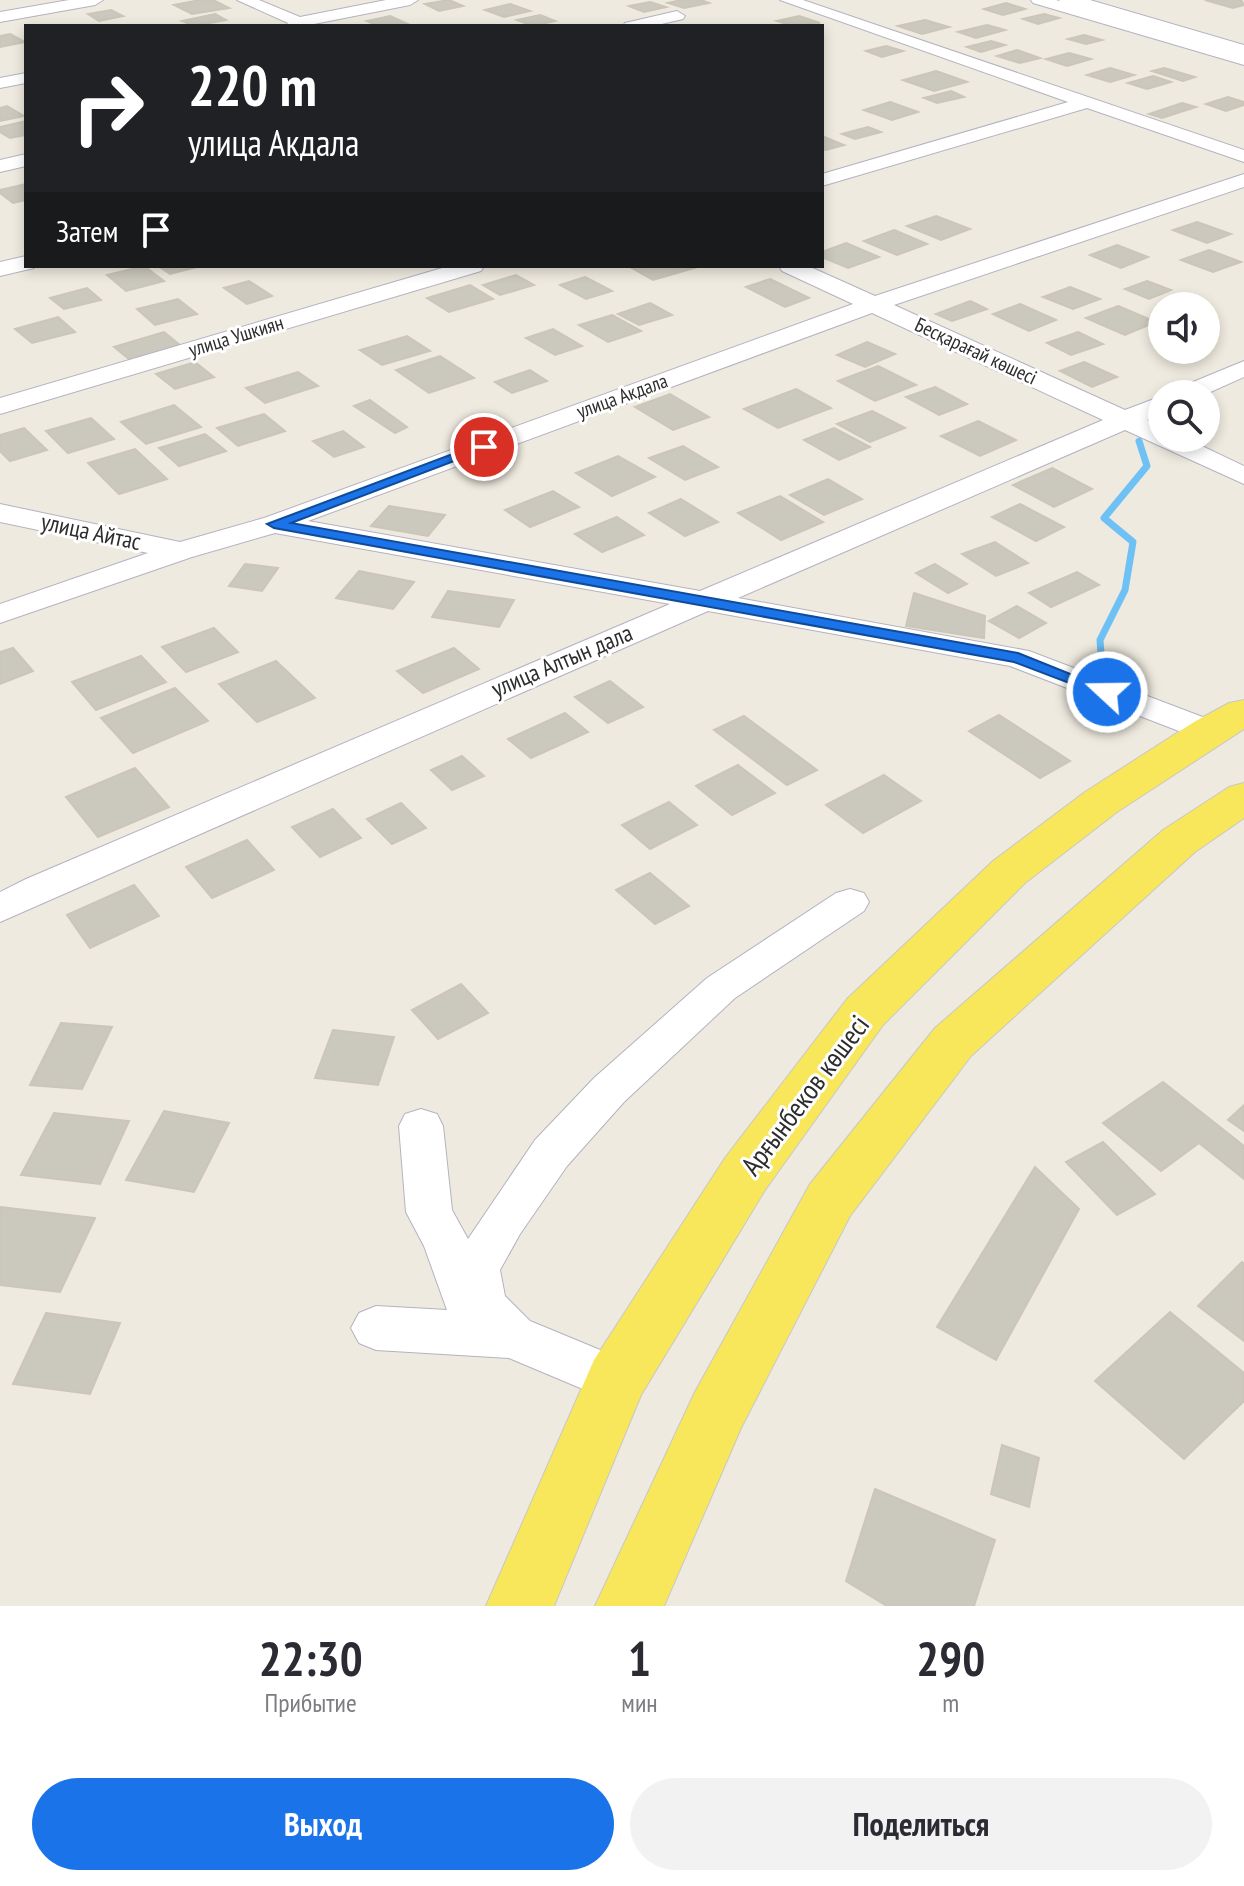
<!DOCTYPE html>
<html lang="ru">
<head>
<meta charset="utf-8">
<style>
  body { margin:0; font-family:"PT Sans Narrow",sans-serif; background:#f2f2f3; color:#2b2b33; height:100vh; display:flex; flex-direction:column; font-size:30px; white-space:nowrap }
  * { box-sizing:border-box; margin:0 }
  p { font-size:26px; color:#7c7c81 }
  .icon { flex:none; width:44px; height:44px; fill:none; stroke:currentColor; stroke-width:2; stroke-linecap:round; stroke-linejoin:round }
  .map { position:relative; height:1606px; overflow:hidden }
  .panel { display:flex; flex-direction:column; background:#fff; flex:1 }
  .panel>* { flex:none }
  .top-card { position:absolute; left:24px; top:24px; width:800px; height:244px; border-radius:0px; box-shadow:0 4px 12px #0003; background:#202124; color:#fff; overflow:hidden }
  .fabs { position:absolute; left:1148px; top:292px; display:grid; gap:16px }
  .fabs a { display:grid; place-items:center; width:72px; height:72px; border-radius:50%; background:#fff; box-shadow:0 4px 12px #0003; font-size:40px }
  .pin { position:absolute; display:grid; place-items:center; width:68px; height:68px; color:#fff; margin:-34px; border:4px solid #fff; border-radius:50%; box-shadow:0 2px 8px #0007 }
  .me { position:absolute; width:88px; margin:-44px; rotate:291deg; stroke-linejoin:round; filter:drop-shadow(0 0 6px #0008) }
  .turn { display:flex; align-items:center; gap:28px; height:168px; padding:0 32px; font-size:36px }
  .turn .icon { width:104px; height:104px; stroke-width:2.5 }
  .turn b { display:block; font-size:56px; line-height:68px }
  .then { display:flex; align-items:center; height:76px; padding:0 32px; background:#0003; gap:16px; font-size:30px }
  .eta { display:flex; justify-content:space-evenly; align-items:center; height:136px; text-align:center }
  .eta b { font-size:48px; font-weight:600; line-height:56px }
  .primary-button { display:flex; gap:16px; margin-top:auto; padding:16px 32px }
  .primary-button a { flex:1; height:92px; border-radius:48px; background:#1a73e8; color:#fff; font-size:32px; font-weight:600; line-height:92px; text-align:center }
  .primary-button a+a { background:#f2f2f3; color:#2b2b33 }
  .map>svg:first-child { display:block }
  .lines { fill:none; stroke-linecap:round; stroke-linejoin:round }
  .stream { stroke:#6ec1f5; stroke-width:7 }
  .building { fill:#cbc8bd; stroke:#cbc6b8; stroke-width:2 }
  .minor-casing { stroke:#b3b3c1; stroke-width:2 }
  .secondary-casing { stroke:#b3b3c1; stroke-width:2 }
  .primary-casing { stroke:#c8c8c8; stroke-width:2 }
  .minor { fill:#fff; fill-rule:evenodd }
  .secondary { fill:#fff; fill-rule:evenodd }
  .primary { fill:#f8e65b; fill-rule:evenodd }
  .route { fill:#1a73e8; stroke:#114b97; stroke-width:2 }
  .labels { text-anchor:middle; stroke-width:6; stroke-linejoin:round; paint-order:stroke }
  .far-street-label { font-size:20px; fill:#2d2d2d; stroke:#fff }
  .street-label { font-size:24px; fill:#2d2d2d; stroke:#fff }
  .near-street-label { font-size:28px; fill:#2d2d2d; stroke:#fff }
</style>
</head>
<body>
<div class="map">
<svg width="1244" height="1606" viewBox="0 0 1244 1606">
  <rect width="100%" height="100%" fill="#efeadf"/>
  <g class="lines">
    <path class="stream" d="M1102,667l-2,-27 25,-50 8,-48 -29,-24 43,-52 -8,-25"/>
  </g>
  <path class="building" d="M200,0h13l16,8 -37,6 -18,-9z
    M449,0l14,6 -24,5 -14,-7z
    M681,0h20l8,3 -25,5 -16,-5z
    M1205,0h36l3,5 -11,3z
    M650,2l16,5 -22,5 -15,-6z
    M1006,3l19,6 -22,6 -19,-6z
    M510,4l20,7 -26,6 -19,-7z
    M111,10l12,6 -24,5 -11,-7z
    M215,14l11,6 -32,6 -12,-5z
    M1044,14l15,4 -21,6 -15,-5z
    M540,15l15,6 -22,5 -16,-6z
    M390,16l22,10h-34l-11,-5z
    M799,16l21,7 -27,3 -16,-5z
    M925,20l24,7 -27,7 -24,-8z
    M987,25l18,5 -29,8 -18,-6z
    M10,34l15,8 -25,5v-11z
    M1084,35l18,5 -16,4 -18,-5z
    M991,41l14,4 -24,7 -14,-5z
    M886,46l17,5 -21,6 -16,-6z
    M1017,50l23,8 -20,5 -23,-7z
    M1069,53l22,6 -24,7 -21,-7z
    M1110,68l24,7 -24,7 -23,-7z
    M1164,68l31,9 -12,4 -31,-10z
    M936,71l31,11 -33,9 -31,-11z
    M1153,76l18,6 -24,7 -19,-6z
    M951,91l13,6 -27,6 -13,-5z
    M1228,97l16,5v3l-18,6 -20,-7z
    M890,102l28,10 -26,8 -28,-10z
    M1182,103l14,4 -34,11 -13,-4z
    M7,106l17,10 -24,5v-13z
    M26,121v14l-16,3 -10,-6v-5z
    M868,127l13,5 -26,7 -13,-5z
    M822,136l22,9 -18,5 -4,-1z
    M26,184v16l-13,3 -13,-10v-3z
    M936,216l34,13 -29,11 -34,-14z
    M1197,222l34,12 -24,9 -34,-13z
    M894,230l33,14 -30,11 -33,-14z
    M846,243l33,14 -31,11 -26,-11v-5z
    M1117,245l31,12 -27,11 -31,-13z
    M1209,250l32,12 -28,10 -32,-12z
    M144,266l20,15 -38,10 -19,-16z
    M158,266h43l-31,8z
    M640,266h61l-48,14 -21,-12z
    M516,275l18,10 -34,10 -17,-10z
    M585,277l27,14 -26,8 -26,-14z
    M770,279l39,19 -24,9 -39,-20z
    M249,281l23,15 -25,8 -23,-16z
    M1147,281l24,9 -22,9 -24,-10z
    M470,285l23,14 -44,13 -22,-14z
    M1070,287l30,12 -27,10 -30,-12z
    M87,288l14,12 -37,9 -14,-11z
    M178,299l19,15 -42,11 -18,-16z
    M970,301l17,8 -35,12 -16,-7z
    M650,303l22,12 -33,10 -21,-11z
    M1020,304l36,16 -27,11 -36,-17z
    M1118,306l38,16 -31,13 -39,-17z
    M612,315l29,16 -33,11 -29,-17z
    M58,317l17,15 -43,11 -17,-14z
    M553,329l29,17 -27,9 -29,-17z
    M164,332l16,13 -50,15 -16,-13z
    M1078,332l25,12 -32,11 -24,-12z
    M407,336l23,15 -48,14 -22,-15z
    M867,342l28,12 -30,13 -28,-12z
    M440,356l34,22 -45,15 -33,-23z
    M195,362l19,15 -39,12 -19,-15z
    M1084,362l33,15 -25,10 -32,-16z
    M878,366l38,19 -41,16 -37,-20z
    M530,370l17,11 -35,12 -17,-11z
    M298,372l20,14 -53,17 -19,-15z
    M935,387l32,17 -28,11 -33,-18z
    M796,389l35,19 -53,20 -34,-19z
    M670,394l39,23 -36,13 -38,-23z
    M370,400l37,27 -12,6 -41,-27z
    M174,405l27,22 -55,17 -25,-22z
    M872,411l33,17 -35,14 -33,-18z
    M264,414l21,17 -47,15 -21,-18z
    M91,418l23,21 -46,14 -22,-22z
    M978,421l38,19 -36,16 -39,-20z
    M24,428l23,22 -37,11 -10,-10v-16z
    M834,428l36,19 -31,13 -35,-20z
    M343,431l21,16 -30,10 -21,-16z
    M205,434l21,17 -47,15 -20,-18z
    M683,446l35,21 -33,13 -36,-22z
    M135,449l32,30 -48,15 -31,-31z
    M618,456l37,21 -43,19 -36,-23z
    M1052,468l40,21 -38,18 -41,-22z
    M828,479l34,20 -38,16 -34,-20z
    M553,491l26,16 -49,20 -25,-17z
    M780,496l43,26 -42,18 -43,-27z
    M681,499l37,23 -33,14 -36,-23z
    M1020,504l44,23 -28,14 -44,-24z
    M389,506l56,9 -17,21 -57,-10z
    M617,517l27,18 -42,17 -27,-18z
    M995,542l33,21 -32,13 -34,-22z
    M245,564l33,4 -16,23 -33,-5z
    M935,564l32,20 -19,9 -32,-20z
    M359,571l55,11 -21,27 -57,-11z
    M1077,572l22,13 -48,22 -22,-14z
    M448,591l66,9 -15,27 -67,-10z
    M914,593l71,23 -1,22 -78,-12z
    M1017,606l29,17 -27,15 -30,-17z
    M214,628l24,24 -52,20 -24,-25z
    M13,648l20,23 -33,13v-32z
    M454,648l25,21 -56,24 -26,-22z
    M141,656l25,26 -70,28 -24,-28z
    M276,661l39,37 -58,24 -38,-38z
    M610,681l33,26 -35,16 -33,-26z
    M175,688l33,33 -75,32 -32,-35z
    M565,713l23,19 -57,26 -23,-19z
    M999,715l71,46 -30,17 -71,-47z
    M744,716l73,54 -30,15 -73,-55z
    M462,756l22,20 -32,14 -21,-20z
    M738,765l37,28 -43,22 -36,-29z
    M135,768l34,39 -71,30 -32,-40z
    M884,775l37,26 -58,32 -37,-28z
    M669,802l28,23 -47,24 -28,-24z
    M401,803l25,25 -34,16 -25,-25z
    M333,809l28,29 -41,19 -28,-30z
    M247,840l27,30 -62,28 -26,-31z
    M650,873l39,33 -34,18 -39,-34z
    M134,885l25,31 -69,32 -23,-33z
    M461,984l27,29 -50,26 -26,-29z
    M61,1023l51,4 -30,62 -52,-4z
    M333,1030l61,7 -16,48 -63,-7z
    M1163,1082l81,64v33l-45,-36 -38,28 -58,-48z
    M1244,1105v26l-16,-11z
    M164,1111l65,12 -35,69 -68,-12z
    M54,1113l75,8 -29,63 -79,-9z
    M1103,1142l52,52 -38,21 -51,-53z
    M1035,1167l44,42 -83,151 -59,-33z
    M0,1207l95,11 -35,74 -60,-7z
    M1242,1262l2,2v77l-46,-35z
    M1170,1312l74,61v28l-60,58 -89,-78z
    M46,1313l74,10 -30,71 -77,-10z
    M1002,1445l37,13 -10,49 -38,-13z
    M875,1489l120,51 -21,66h-87l-41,-25z"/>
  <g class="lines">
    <defs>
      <path id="minor" d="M69,0h34l-8,5 -95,17v-10z
        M237,0h22l41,17 86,-17h32l-8,5 -106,21h-18l2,-3z
        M780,0h23l441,150v12l-157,-54 -265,78v-12l246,-72z
        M1031,0h25l188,55v10l-211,-62z
        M677,11l8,5 -2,3 -30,7h-30l2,-3z
        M26,73v10l-26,5v-10z
        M26,154v12l-26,6v-12z
        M1244,174v13l-350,118 231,105 37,-14v17l-15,7 15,7v11h23l59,28v18l-119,-54 -387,168 291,53 192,73 5,7 -5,7 -12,3 -12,-3 -187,-72 -302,-55 -708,311v-30l26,-13 644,-275 -395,-71 -83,24 -192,66v-19l148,-51 -148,-31v-18l180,38 84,-24 589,-214 -71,-33 -3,-5h29l67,30zM872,313l231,107 -403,171 -392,-70z
        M26,256v10l8,2 -34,8v-14z
        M449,266h35l-3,5 -481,143v-16z
        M1244,361v16l-38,17h-34l4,-5z
        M850,889l14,4 5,9 -5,9 -129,87 -111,104 -57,64 -47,68 -20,36 5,26 25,25 104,43 7,16 -7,16 -18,7 -107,-45 -133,-8 -17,-7 -8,-15 8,-15 17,-7 71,4 -23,-64 -18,-34 -7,-86 6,-12 16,-5 16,5 6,12 9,84 16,29 67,-99 59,-62 113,-100 129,-85z"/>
      <path id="secondary" d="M1059,0h31l154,45v12l-182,-53z"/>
      <path id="primary" d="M1244,700v29l-127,83 -92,71 -142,142 -118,165 -124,205 -87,211h-68l108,-246 131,-202 122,-159 146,-138 92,-69 109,-70 35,-19z
        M1244,783v35l-49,34 -224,204 -121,160 -109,212 -77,178h-69l100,-214 115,-208 125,-156 228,-198 66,-43z"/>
    </defs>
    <use href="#minor" class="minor-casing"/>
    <use href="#secondary" class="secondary-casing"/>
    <use href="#primary" class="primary-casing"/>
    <use href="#minor" class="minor"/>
    <use href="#secondary" class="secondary"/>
    <use href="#primary" class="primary"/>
  </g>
  <path class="route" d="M479,444l12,3 -200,76 727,130 97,39 -8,5 -6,-2 -87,-33 -740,-134 -7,-4z"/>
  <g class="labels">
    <g class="far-street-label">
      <text transform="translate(236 336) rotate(-17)" y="7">улица Ушкиян</text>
      <text transform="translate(976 351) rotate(25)" y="7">Бесқарағай көшесі</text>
      <text transform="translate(622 396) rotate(-20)" y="7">улица Акдала</text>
    </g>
    <g class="street-label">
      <text transform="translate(91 532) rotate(12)" y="8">улица Айтас</text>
      <text transform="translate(562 661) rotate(-23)" y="8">улица Алтын дала</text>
    </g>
    <g class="near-street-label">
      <text transform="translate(805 1095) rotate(-53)" y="10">Арғынбеков көшесі</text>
    </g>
  </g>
</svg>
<div class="fabs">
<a><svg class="icon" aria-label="sound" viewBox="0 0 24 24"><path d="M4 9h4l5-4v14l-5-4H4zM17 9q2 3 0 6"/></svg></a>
<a><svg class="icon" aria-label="search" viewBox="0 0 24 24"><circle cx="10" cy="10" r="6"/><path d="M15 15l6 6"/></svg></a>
</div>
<div class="pin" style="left:484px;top:447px;background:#d93025"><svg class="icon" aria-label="arrive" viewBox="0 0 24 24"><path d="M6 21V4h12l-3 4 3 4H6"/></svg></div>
<svg class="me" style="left:1107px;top:692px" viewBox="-20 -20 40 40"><circle r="17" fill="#1a73e8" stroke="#fff" stroke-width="3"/><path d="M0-11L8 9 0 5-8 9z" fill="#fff"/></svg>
<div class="top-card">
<div class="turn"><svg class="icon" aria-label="right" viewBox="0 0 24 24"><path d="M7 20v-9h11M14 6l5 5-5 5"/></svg><div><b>220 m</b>улица Акдала</div></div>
<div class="then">Затем<svg class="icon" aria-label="arrive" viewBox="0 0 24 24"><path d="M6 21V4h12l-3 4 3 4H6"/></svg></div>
</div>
</div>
<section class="panel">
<div class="eta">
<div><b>22:30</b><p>Прибытие</p></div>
<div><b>1</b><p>мин</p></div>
<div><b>290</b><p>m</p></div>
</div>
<div class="primary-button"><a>Выход</a><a>Поделиться</a></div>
</section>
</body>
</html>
